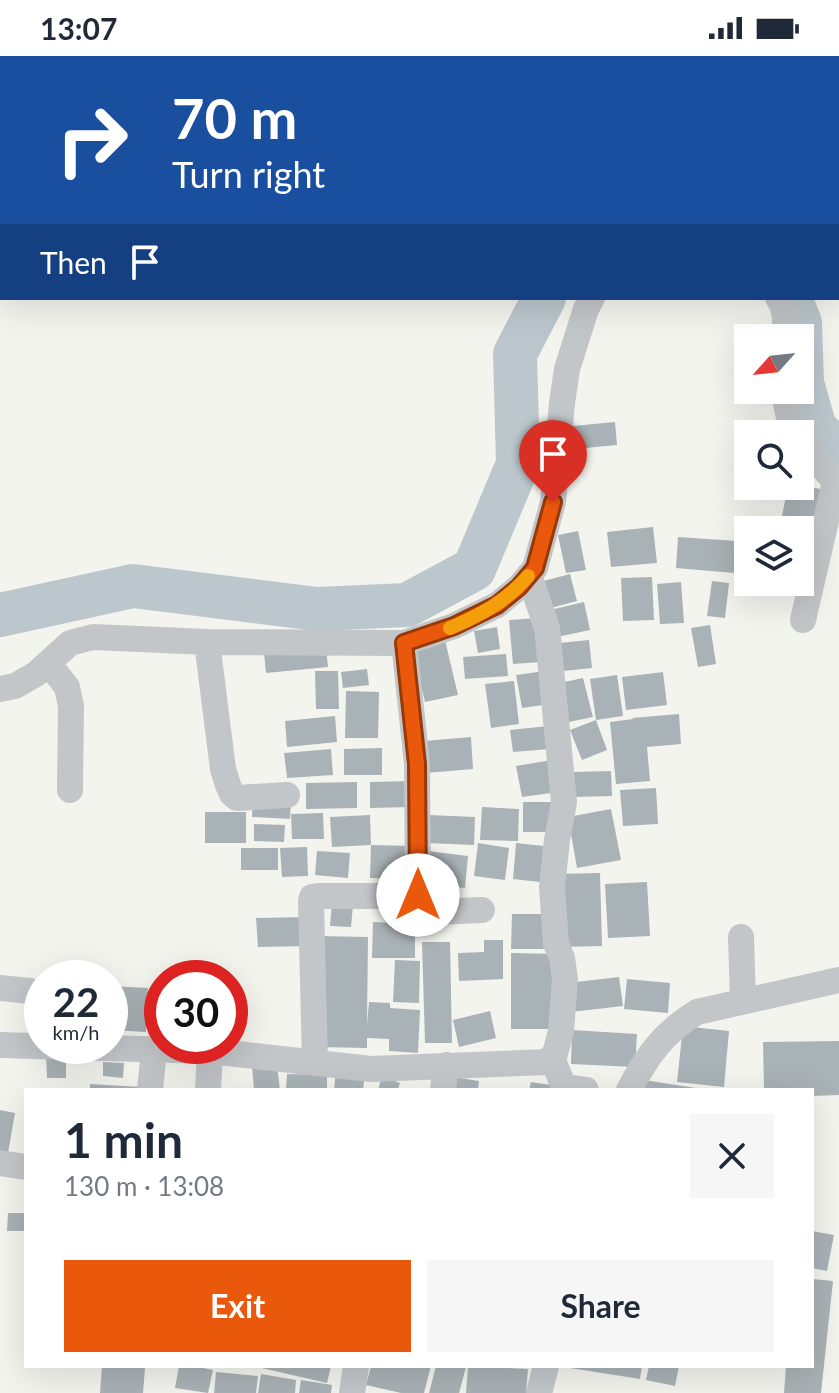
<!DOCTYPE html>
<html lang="en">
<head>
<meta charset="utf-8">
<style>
  body { margin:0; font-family:Lato,sans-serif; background:#f6f6f7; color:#1f2937; height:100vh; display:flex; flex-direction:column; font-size:30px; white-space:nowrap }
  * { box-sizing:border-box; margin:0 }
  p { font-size:26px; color:#747a83 }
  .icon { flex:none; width:44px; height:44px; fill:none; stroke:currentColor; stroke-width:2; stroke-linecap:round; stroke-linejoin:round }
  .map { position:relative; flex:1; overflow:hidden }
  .panel { position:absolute; left:24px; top:1032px; width:790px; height:280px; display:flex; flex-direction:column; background:#fff; border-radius:0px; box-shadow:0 8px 32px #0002 }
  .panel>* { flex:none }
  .guide { position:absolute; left:0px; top:0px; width:840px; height:244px; box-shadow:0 8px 32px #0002; background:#1a4fa0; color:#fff; overflow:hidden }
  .needle { width:52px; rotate:243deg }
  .buttons { position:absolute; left:734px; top:268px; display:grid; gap:16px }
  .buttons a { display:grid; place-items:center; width:80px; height:80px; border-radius:0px; background:#fff; box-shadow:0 8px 32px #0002; font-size:40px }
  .speed { position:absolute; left:24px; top:904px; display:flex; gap:16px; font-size:40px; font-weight:700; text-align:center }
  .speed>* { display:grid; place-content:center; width:104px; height:104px; border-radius:50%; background:#fff; box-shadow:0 8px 32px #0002; line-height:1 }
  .speed small { font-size:20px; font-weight:400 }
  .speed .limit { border:12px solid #d22; background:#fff; color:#111 }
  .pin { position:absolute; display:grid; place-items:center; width:68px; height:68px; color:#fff; margin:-82px -34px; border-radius:50% 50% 50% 0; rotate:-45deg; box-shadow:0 0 8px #0007 }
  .pin .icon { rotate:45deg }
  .me { position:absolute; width:88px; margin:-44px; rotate:0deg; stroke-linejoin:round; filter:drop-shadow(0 0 6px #0008) }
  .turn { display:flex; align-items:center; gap:28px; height:168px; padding:0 40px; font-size:36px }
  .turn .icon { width:104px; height:104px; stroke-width:2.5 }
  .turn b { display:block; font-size:56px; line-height:68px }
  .then { display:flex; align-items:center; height:76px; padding:0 40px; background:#0003; gap:16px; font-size:30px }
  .round { display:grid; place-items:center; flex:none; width:84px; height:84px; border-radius:0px; background:#f6f6f7 }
  .head { display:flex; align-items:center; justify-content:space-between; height:136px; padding:0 40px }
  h1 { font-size:48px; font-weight:700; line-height:60px }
  .primary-button { display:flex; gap:16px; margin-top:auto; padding:16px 40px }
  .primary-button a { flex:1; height:92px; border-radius:0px; background:#ea580c; color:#fff; font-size:32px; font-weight:700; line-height:92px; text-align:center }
  .primary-button a+a { background:#f6f6f7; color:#1f2937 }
  .status { display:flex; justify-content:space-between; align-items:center; height:56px; padding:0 40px; background:#fff; direction:ltr }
  .status svg { height:22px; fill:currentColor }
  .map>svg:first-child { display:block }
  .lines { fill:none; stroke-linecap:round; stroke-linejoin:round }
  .river { stroke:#bbc7cc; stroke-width:44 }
  .building { fill:#a9b2b6 }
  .minor { stroke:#c3c6c9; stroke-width:26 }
  .route-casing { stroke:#983908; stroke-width:20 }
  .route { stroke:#ea580c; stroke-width:14 }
  .slow { stroke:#f59e0b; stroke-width:14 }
</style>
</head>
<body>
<div class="status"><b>13:07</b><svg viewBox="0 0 49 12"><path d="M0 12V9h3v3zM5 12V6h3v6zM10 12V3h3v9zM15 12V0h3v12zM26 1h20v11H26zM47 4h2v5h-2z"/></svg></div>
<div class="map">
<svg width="839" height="1337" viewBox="0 0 839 1337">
  <rect width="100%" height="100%" fill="#f4f4ef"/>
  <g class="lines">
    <path class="river" d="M790,242l10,25 2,60 13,45 24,24
      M0,559l133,-29 184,23 90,-4 67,-36 44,-105 -3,-110 29,-56"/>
  </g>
  <path class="building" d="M615,366l2,23 -42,4 -2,-23z
    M800,429l26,5 -8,43 -38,-7 8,-40z
    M653,471l4,36 -46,4 -4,-35z
    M578,475l8,39 -20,3 -8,-38z
    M678,481l59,4 -3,32 -58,-5z
    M570,518l7,27 -34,9 -7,-27z
    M652,521l2,43 -31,1 -2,-43z
    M712,525l17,2 -4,35 -18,-2z
    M681,526l3,41 -24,1 -3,-40z
    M584,546l6,28 -33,7 -7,-27z
    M539,562l3,44 -29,2 -4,-44z
    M710,569l6,39 -18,3 -7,-39z
    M497,571l3,22 -22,4 -4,-22z
    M445,584l13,55 -33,7 -13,-55z
    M589,584l3,28 -38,4 -4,-28z
    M326,591l2,20 -62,6 -2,-20z
    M506,598l2,22 -43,3 -2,-22z
    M367,613l2,16 -26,3 -2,-16z
    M315,615h23l1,38h-23z
    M545,615l5,33 -28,4 -6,-33z
    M663,616l4,33 -41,5 -4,-33z
    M617,619l6,41 -27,4 -6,-41z
    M583,622l10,39 -29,6 -9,-39z
    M514,625l5,43 -28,4 -6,-44z
    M346,635l33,1 -1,46h-33z
    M679,658l2,30 -34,3 3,34 -34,3 -6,-62 23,-3 -1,-1z
    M335,660l2,26 -50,5 -2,-26z
    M596,664l11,30 -25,10 -12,-30z
    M548,670l2,23 -37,3 -3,-22z
    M471,681l2,32 -47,4 -2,-32z
    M382,692v27h-38v-26z
    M331,693l2,26 -46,3 -3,-25z
    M552,704l6,32 -36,5 -6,-31z
    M611,715l1,25 -38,1v-25z
    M410,725l1,26 -41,1v-26z
    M357,726v26l-51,1v-26z
    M656,732l2,36 -35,2 -3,-36z
    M253,741l38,3 -1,19 -38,-2z
    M523,746h33v30h-33z
    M482,751l37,2 -1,32 -38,-1z
    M611,753l10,51 -44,8 -9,-51z
    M205,756h41v31h-41z
    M323,757l1,26h-32l-1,-25z
    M370,759l1,30 -39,2 -2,-30z
    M428,759l47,2 -1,28 -48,-2z
    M254,768l31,1 -1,17 -30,-1z
    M478,787l31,5 -4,32 -31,-4z
    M516,787l37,4 -4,36 -36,-4z
    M371,789l42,1 -1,33 -42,-1z
    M307,791l1,29 -26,1 -2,-29z
    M241,792h37v22h-37z
    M317,795l33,2 -2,25 -33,-3z
    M427,795l41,5 -3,32 -41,-4z
    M600,817l2,73 -44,1 -3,-73z
    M647,826l3,54 -42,2 -3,-54z
    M384,844l20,1v15l-21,-1z
    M332,847l21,2 -2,22 -21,-1z
    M512,858h42v35h-43z
    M309,861l1,29 -52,1 -2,-29z
    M373,866l42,2v34h-43z
    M319,880l49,1 -1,88 2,-23 21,1v5l30,2 -2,43 -29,-2v-12l-22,-1v10l-49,-1z
    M484,884h19v39l-44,2 -1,-28 26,-1z
    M422,886h28l2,101h-27z
    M511,897l48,1v75h-48z
    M395,904l25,1 -1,42 -26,-1z
    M619,921l4,29 -52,6 -3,-29z
    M627,923l43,4 -2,30 -44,-4z
    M110,930l38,2 -2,44 -36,-2z
    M490,955l6,27 -37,9 -6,-27z
    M683,970l46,5 -5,56 -47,-5z
    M572,974l65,4 -2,33 -64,-3z
    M839,985v54l-27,1v-6h-48l-1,-48z
    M46,998h20v24h-19z
    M103,1006l21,1 -1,15 -20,-2z
    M277,1009l3,25h-26l-2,-23z
    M336,1014l29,3 -2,17h-29z
    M287,1018l40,1v15h-41z
    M382,1020l18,7 -2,7h-20z
    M454,1021l25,4 -1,9h-26z
    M644,1024l52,8v2h-54z
    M531,1026l20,3 -1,5h-21z
    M90,1028l51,3v3h-51z
    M0,1054l15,3 -7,40 -8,-1z
    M8,1157h18v18h-19z
    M812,1175l22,4 -7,36 -15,-3z
    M812,1223l21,2 -12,112h-37l2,-27h26z
    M102,1310l43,2 -2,25h-43z
    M179,1310h14l20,4 -5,23 -33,-5z
    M253,1310h78l-4,17z
    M371,1310h60l-7,27h-23l-35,-8z
    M436,1310l30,1 -7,26h-30z
    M468,1310l60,3 -2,24h-60z
    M570,1310h72l-2,13 -70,-11z
    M649,1310h30l-4,20 -29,-6z
    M216,1316l42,4 -2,17h-42z
    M261,1318l35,6 -1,13h-37z
    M301,1324l31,5 -1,8h-32z"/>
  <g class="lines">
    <path class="minor" d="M838,115l1,1
      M778,242c9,12 7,26 6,40
      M783,334l6,28 7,16
      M800,384l35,42 4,2
      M803,564l32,-138
      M207,586l16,127 5,16 4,9 5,4 50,-3
      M404,587l13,121 1,131
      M48,607l19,24 4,19 -1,84
      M0,633l15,-3 21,-12 34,-31 23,-6 114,5 197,1 50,-17 43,-21 22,-18 16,-19 18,-66 9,-99 5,-34 19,-60 6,-11
      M741,881l2,64
      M0,932l30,3
      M0,989l210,6 161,18 175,-7 9,-8 6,-23 4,-52 -3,-21 -6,-14 -4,-57 5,-47 7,-38 -17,-174 -18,-53
      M552,1002l12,29 22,3
      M315,1006l-4,-161 1,-4 6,-1h76l24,-1 9,13 8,4 47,-2
      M150,1034l4,-40
      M208,1034l2,-39
      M443,1034l3,-25
      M629,1034c18,-34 34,-57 68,-78l142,-32
      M0,1107l26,4
      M352,1337l4,-27
      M539,1337l7,-27"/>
  </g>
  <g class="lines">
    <defs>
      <path id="route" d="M418,839l-1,-131 -13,-121 50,-17 43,-21 22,-18 16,-19 18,-66"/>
    </defs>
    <use href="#route" class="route-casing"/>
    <use href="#route" class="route"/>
    <path class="slow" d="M450,572c29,-12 57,-27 78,-52"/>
  </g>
</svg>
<div class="buttons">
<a><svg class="needle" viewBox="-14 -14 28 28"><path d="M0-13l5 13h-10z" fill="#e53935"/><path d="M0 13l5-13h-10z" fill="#747a83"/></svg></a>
<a><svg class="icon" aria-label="search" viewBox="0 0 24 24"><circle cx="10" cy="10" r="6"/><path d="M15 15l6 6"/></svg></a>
<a><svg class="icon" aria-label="layers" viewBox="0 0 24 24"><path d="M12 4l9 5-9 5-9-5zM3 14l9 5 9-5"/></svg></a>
</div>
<div class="speed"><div>22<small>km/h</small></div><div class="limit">30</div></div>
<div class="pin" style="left:553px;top:446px;background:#d93025"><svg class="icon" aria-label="arrive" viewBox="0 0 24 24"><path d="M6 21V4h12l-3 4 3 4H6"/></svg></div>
<svg class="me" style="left:418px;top:839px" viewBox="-20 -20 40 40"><circle r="19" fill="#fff"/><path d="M0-13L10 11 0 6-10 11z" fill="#ea580c"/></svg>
<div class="guide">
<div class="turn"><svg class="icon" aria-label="right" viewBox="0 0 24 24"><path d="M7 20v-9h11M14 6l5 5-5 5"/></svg><div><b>70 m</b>Turn right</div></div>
<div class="then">Then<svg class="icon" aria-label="arrive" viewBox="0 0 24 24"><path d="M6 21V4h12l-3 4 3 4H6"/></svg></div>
</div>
<section class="panel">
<div class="head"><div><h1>1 min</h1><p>130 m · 13:08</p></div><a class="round"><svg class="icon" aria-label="close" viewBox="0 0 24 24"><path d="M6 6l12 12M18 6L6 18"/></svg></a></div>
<div class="primary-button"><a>Exit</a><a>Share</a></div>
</section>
</div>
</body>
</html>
